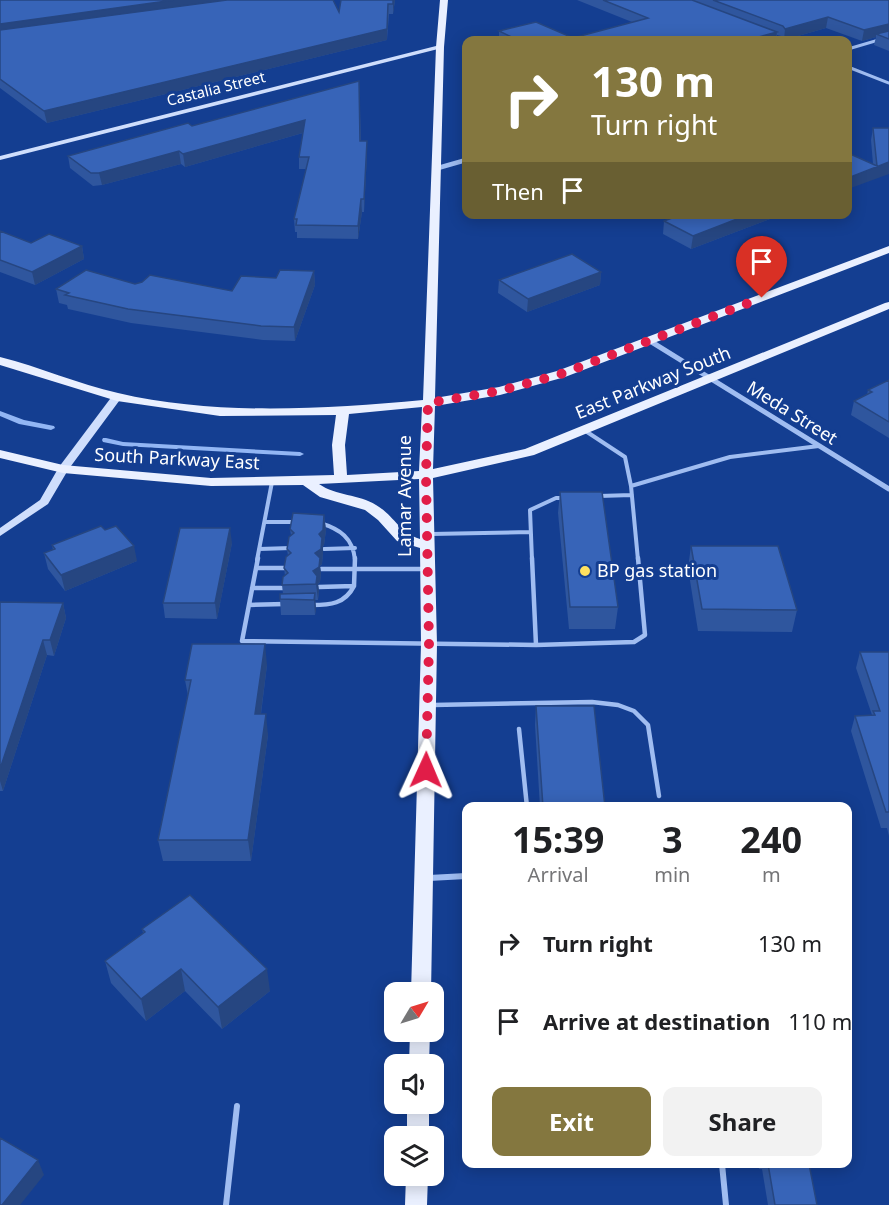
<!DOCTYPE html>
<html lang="en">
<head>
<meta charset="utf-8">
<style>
  body { margin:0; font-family:"Noto Sans",sans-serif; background:#f2f2f2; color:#202124; height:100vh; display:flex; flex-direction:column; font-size:22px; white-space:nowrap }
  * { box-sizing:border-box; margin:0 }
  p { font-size:20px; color:#757577 }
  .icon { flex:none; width:33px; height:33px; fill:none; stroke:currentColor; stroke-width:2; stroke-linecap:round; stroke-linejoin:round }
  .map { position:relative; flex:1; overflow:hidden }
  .sheet { position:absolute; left:462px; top:802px; width:390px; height:366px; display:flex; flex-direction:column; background:#fff; border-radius:12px; box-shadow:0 3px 15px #0003 }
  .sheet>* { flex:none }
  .banner { position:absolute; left:462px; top:36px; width:390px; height:183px; border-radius:12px; box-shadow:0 3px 15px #0003; background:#84773f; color:#fff; overflow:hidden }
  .needle { width:39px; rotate:52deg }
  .controls { position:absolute; left:384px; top:982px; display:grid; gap:12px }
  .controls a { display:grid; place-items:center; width:60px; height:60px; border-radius:12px; background:#fff; box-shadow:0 3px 15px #0003; font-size:30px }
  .pin { position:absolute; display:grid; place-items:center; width:51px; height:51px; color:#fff; margin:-62px -26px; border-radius:50% 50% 50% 0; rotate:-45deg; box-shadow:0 0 6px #0007 }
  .pin .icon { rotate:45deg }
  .me { position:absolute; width:66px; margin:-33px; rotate:1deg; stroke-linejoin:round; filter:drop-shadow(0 0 4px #0008) }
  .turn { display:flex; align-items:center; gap:21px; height:126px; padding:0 30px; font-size:27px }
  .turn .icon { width:78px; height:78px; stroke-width:2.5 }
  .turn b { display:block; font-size:42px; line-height:51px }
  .then { display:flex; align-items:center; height:57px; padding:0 30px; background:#0003; gap:12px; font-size:22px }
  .eta { display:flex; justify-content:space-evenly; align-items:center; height:102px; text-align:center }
  .eta b { font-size:36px; font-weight:700; line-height:42px }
  .primary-button { display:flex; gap:12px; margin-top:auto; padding:12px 30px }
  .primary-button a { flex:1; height:69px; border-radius:12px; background:#84773f; color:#fff; font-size:24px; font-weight:700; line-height:69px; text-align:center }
  .primary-button a+a { background:#f2f2f2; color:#202124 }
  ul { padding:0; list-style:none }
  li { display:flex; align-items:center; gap:18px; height:78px; padding:0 30px }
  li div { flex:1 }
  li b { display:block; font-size:22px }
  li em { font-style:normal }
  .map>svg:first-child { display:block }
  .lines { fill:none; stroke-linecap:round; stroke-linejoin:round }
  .stream { fill:#92b6f4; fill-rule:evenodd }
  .lane-far2 { stroke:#a0bdf1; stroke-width:4 }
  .lane-far1 { stroke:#a0bdf1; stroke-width:4.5 }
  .lane { stroke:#a0bdf1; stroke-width:6 }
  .street-far2 { stroke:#a0bdf1; stroke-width:3 }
  .street-far1 { stroke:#a0bdf1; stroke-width:4.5 }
  .street { stroke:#a0bdf1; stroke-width:5 }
  .secondary { fill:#cfdefc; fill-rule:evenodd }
  .primary { fill:#eaf0ff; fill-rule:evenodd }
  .wall { fill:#2f569e }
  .shaded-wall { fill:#264681 }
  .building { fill:#3764b8; stroke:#264681; stroke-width:1.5 }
  .route { stroke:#e11d48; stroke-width:10; stroke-dasharray:0 18 }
  .poi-dot { fill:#ffe160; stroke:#143e91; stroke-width:2 }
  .labels { text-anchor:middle; stroke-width:6; stroke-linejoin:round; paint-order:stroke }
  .far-street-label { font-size:15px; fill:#fff; stroke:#143e91 }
  .street-label { font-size:18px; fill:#fff; stroke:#143e91 }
  .poi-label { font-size:18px; fill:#fff; stroke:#143e91; text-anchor:start }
</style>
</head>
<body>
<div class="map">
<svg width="889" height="1205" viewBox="0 0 889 1205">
  <rect width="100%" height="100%" fill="#143e91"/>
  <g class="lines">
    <path class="stream" d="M0,411l24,9 30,6 1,2 -4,2 -32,-6 -19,-8z
      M103,438h3l17,4 177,10 4,2 -4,2 -177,-10 -20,-4 -1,-2z"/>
    <path class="lane-far2" d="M584,430l41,27 6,29 7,74
      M631,486l99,-29 89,-11
      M599,496l33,-1
      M265,522h32
      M320,523c20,6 33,15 35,37
      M431,534l99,-2
      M259,549l32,-1
      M324,549l31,-1
      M257,560l15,-78
      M532,560l-2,-50 26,-12h7"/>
    <path class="lane-far1" d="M258,558l-16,83 294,4 98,-3 11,-7 -7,-77
      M532,558l4,87
      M256,568h32
      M321,569h103
      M319,587l35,-1 1,-28
      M252,588h33
      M249,605l36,-1
      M312,605c18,0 33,-1 42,-19
      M433,705l159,-3 26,3 16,6 14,14 11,71
      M519,729l8,78"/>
    <path class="lane" d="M429,878l37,-2
      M722,1164l4,41
      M226,1205l11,-99"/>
    <path class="street-far2" d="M848,49l41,-12
      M848,67l41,16"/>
    <path class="street-far1" d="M438,168l28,-8"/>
    <path class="street" d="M650,341l239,148"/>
    <path class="secondary" d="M440,45l2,1v2l-442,112v-4z
      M117,394l5,3 -54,73 -20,34 -48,32v-8l40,-28 19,-33 54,-72z"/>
    <path class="primary" d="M440,0h8l-4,47 -9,351 64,-11 58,-16 332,-125v7l-324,124 -65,18 -65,11 -2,63 92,-20 360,-146 4,-1v7l-355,146 -101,23 4,166 -6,349h-20l10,-349 -1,-96 -23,-7 -19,-21 -13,-10 -45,-13 -17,-12 -92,1 -148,-13 -63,-15v-8l63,15 148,13 123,-3 -2,-30 4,-30 -116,1 -103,-15 -117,-36v-8c40,10 78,27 118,36 98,23 206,16 305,7l13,-353zM422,407l-3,64 -72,4 -2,-30 4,-31zM419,479l1,60c-22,-7 -25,-23 -44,-34 -17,-11 -40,-9 -57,-21z
      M410,1032h20l-1,33h-20z
      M407,1104h22v33h-22z
      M406,1176h22l-1,29h-22z"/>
  </g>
  <path class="wall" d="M0,0l339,12 56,-12 -2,14h-4l-2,26 -340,83 -47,-35z
    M577,0h312v51l-15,-6 2,-8 -14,4 -36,-13 -42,12 -3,-4 -4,-1 -1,5h-277v-9l74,7 59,-16z
    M359,81l2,60h6v12l-3,59h-2l-4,27 -61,-1v-6h-2l-1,-13 12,-50h-7v-12l4,-24 -118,34 -4,-3 -79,21 -9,1 -23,-18 -2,-12 124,-30z
    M873,128l16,46 -16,-10 -2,-24z
    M683,214h95v2l-87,33 -28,-15 1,-13z
    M0,231l31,12 51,3 2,13 -49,26 -35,-13z
    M314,271l1,14 -20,56 -32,-1 -132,-17 -63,-14 -1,-4 -8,-2 -3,-14 79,-5 97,7 44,-13z
    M601,272l-1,13 -73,27 -29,-19 1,-13z
    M889,380v58l-38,-23 3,-14 13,-6 1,-5z
    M560,492l58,115 -3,22h-46l-11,-116z
    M324,515l2,15 -2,15 -1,1v7l-1,11 -2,2 1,7 -1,9 -2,2 1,7 -1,9h-3l1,9 -1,6h-34l-1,-16 3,-5 -1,-9 3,-9 -1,-8 4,-12 -1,-7 4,-13 -1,-7z
    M232,543l-15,76 -52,-1 -2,-15z
    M52,545l85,16 -72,30 -17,-22 -4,-16 9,-3z
    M691,546l106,64 -5,22 -94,-1 -10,-63z
    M0,602l63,1 3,15 -12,38 -7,-1 -44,136h-3z
    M860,652h29v184l-2,-8h-6l-30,-97 4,-15 17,-1 -16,-47z
    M267,665l-6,49 7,21 -17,126h-88l-5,-21 30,-144 -3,-16z
    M536,706l69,101h-65l-5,-82z
    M142,929l128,62 -48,38 -37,-38 -39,30 -35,-38 -6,-22 38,-28z
    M758,1164h51l8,41h-49l-6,-36h-3z"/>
  <path class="shaded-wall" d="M174,0h75l-249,35v-11z
    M393,0h2l-2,14z
    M388,4l-1,36 -340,83 -3,-12z
    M828,17l-2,11 -42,12 1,-11z
    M889,24v10h-13v3l-14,4 2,-11z
    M777,32l-1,8h-28z
    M305,120l1,12 -121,35 -2,-13z
    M367,141v12l-3,59v-13z
    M179,151l2,13 -79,21 -3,-12z
    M889,162v12l-41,15v-11z
    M361,199l1,13 -4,27v-13z
    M750,214h28v2l-87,33 2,-13z
    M82,246l2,13 -49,26 -3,-13z
    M314,271l1,14 -20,56 -1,-14z
    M601,272l-1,13 -73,27 1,-13z
    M324,515l2,15 -2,15 -1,1v7l-1,11 -2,2 1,7 -1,9 -2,2 1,7 -1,9 -2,-16 -3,-13 6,-37z
    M230,528l2,15 -15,76 -2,-16z
    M134,546l3,15 -72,30 -4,-16z
    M315,593l1,16 -1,6 -1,-15z
    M63,603l3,15 -12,38 -4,-16z
    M43,640l4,15 -44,136 -3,-10v-12z
    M265,644l2,21 -9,70 -3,-21z
    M266,714l2,21 -17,126 -3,-21z
    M181,969l4,22 -39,30 -5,-22z
    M267,969l3,22 -48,38 -4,-22z
    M38,1160l6,15 -24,30h-18z"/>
  <path class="building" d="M0,0h174l-174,24z
    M227,0h106l6,12 2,-12h52v4h-5l-1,25 -343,82 -44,-32v-49z
    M603,0h89l85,32 -29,8h-233h3l-19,-9 37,-9 37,16 75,-20z
    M713,0h176v24l-25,6 -36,-13 -43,12 -2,-3z
    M889,31v8l-13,-5z
    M359,81l1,60h7l-3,58h-3l-3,27 -62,-1 1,-6h-3l15,-62h-10l6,-37 -122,34 -4,-3 -80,22h-8l-23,-17 120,-33 4,3z
    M873,128h16v34l-41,16v-25l29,13z
    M683,214h67l-57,22 -29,-15z
    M0,231l31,12 18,-9 33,12 -50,26 -32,-12z
    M572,254l29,18 -73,27 -29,-19z
    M86,270l49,14 7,-2 8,-7 82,16 9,-15 35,2 4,-8 34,1 -20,56 -33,-1 -133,-17 -63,-14 4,-2 -13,-4z
    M889,380v42l-35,-21 18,-9 -4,-2z
    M560,492h42l16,115h-48z
    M293,513l31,2 -1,15 -4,4 3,4 -1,11 -6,4 5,5 -1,9 -6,4 4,5 -1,8 -34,1 1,-8 5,-4 -4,-5 2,-11 5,-4 -4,-4 2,-12 5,-4 -4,-4z
    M101,526l4,4 11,-4 18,20 -73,29 -17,-22 11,-4 -3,-4z
    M180,528h50l-15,75h-52z
    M691,546h87l19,64 -95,-1z
    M315,593l-1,7 -34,-1v-5z
    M0,602l63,1 -13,37h-7l-43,129z
    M192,644h73l-10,70h11l-18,126h-90l33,-160h-6z
    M860,652h29v160h-3l-31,-96 20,-1 -2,-4h7z
    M536,706h58l11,101h-62z
    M190,895l77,74 -49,38 -37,-38 -40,30 -36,-38 40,-29 -3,-3z
    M0,1138l38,22 -36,45h-2z
    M768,1164h41l8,41h-42z"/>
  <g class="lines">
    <path class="route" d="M426,770l3,-126 -3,-169 2,-72 72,-12 61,-17 201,-76"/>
  </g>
  <circle class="poi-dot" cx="585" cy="571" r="6"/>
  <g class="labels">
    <g class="far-street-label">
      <text transform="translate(216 89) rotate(-14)" y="5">Castalia Street</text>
    </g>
    <g class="street-label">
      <text transform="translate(653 383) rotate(-22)" y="6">East Parkway South</text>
      <text transform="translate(792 413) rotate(32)" y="6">Meda Street</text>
      <text transform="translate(177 459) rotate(3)" y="6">South Parkway East</text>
      <text transform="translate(405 496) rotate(-90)" y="6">Lamar Avenue</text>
    </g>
    <g class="poi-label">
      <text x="597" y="577">BP gas station</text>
    </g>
  </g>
</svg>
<div class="controls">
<a><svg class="needle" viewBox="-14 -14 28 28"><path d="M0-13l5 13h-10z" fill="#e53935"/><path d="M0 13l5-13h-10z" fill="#757577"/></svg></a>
<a><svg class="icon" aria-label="sound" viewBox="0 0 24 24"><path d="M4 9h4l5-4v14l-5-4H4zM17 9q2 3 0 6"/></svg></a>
<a><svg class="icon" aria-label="layers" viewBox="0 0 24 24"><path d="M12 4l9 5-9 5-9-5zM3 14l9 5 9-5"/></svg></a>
</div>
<div class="pin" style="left:762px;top:298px;background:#d93025"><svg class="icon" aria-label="arrive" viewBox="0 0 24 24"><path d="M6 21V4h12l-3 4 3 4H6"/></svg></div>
<svg class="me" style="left:426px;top:770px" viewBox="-20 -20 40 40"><path d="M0-17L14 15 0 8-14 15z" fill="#e11d48" stroke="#fff" stroke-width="4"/></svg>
<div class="banner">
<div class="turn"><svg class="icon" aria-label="right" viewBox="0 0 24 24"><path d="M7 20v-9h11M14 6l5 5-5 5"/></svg><div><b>130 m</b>Turn right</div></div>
<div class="then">Then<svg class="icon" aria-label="arrive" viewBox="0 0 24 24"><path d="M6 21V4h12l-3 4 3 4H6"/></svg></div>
</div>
<section class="sheet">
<div class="eta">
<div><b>15:39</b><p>Arrival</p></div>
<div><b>3</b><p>min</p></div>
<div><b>240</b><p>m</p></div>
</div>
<ul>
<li><svg class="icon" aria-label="right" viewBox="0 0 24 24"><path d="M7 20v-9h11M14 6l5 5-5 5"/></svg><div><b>Turn right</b></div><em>130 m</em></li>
<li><svg class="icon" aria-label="arrive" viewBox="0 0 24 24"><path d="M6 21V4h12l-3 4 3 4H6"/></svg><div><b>Arrive at destination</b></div><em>110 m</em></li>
</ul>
<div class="primary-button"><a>Exit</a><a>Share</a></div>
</section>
</div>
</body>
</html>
